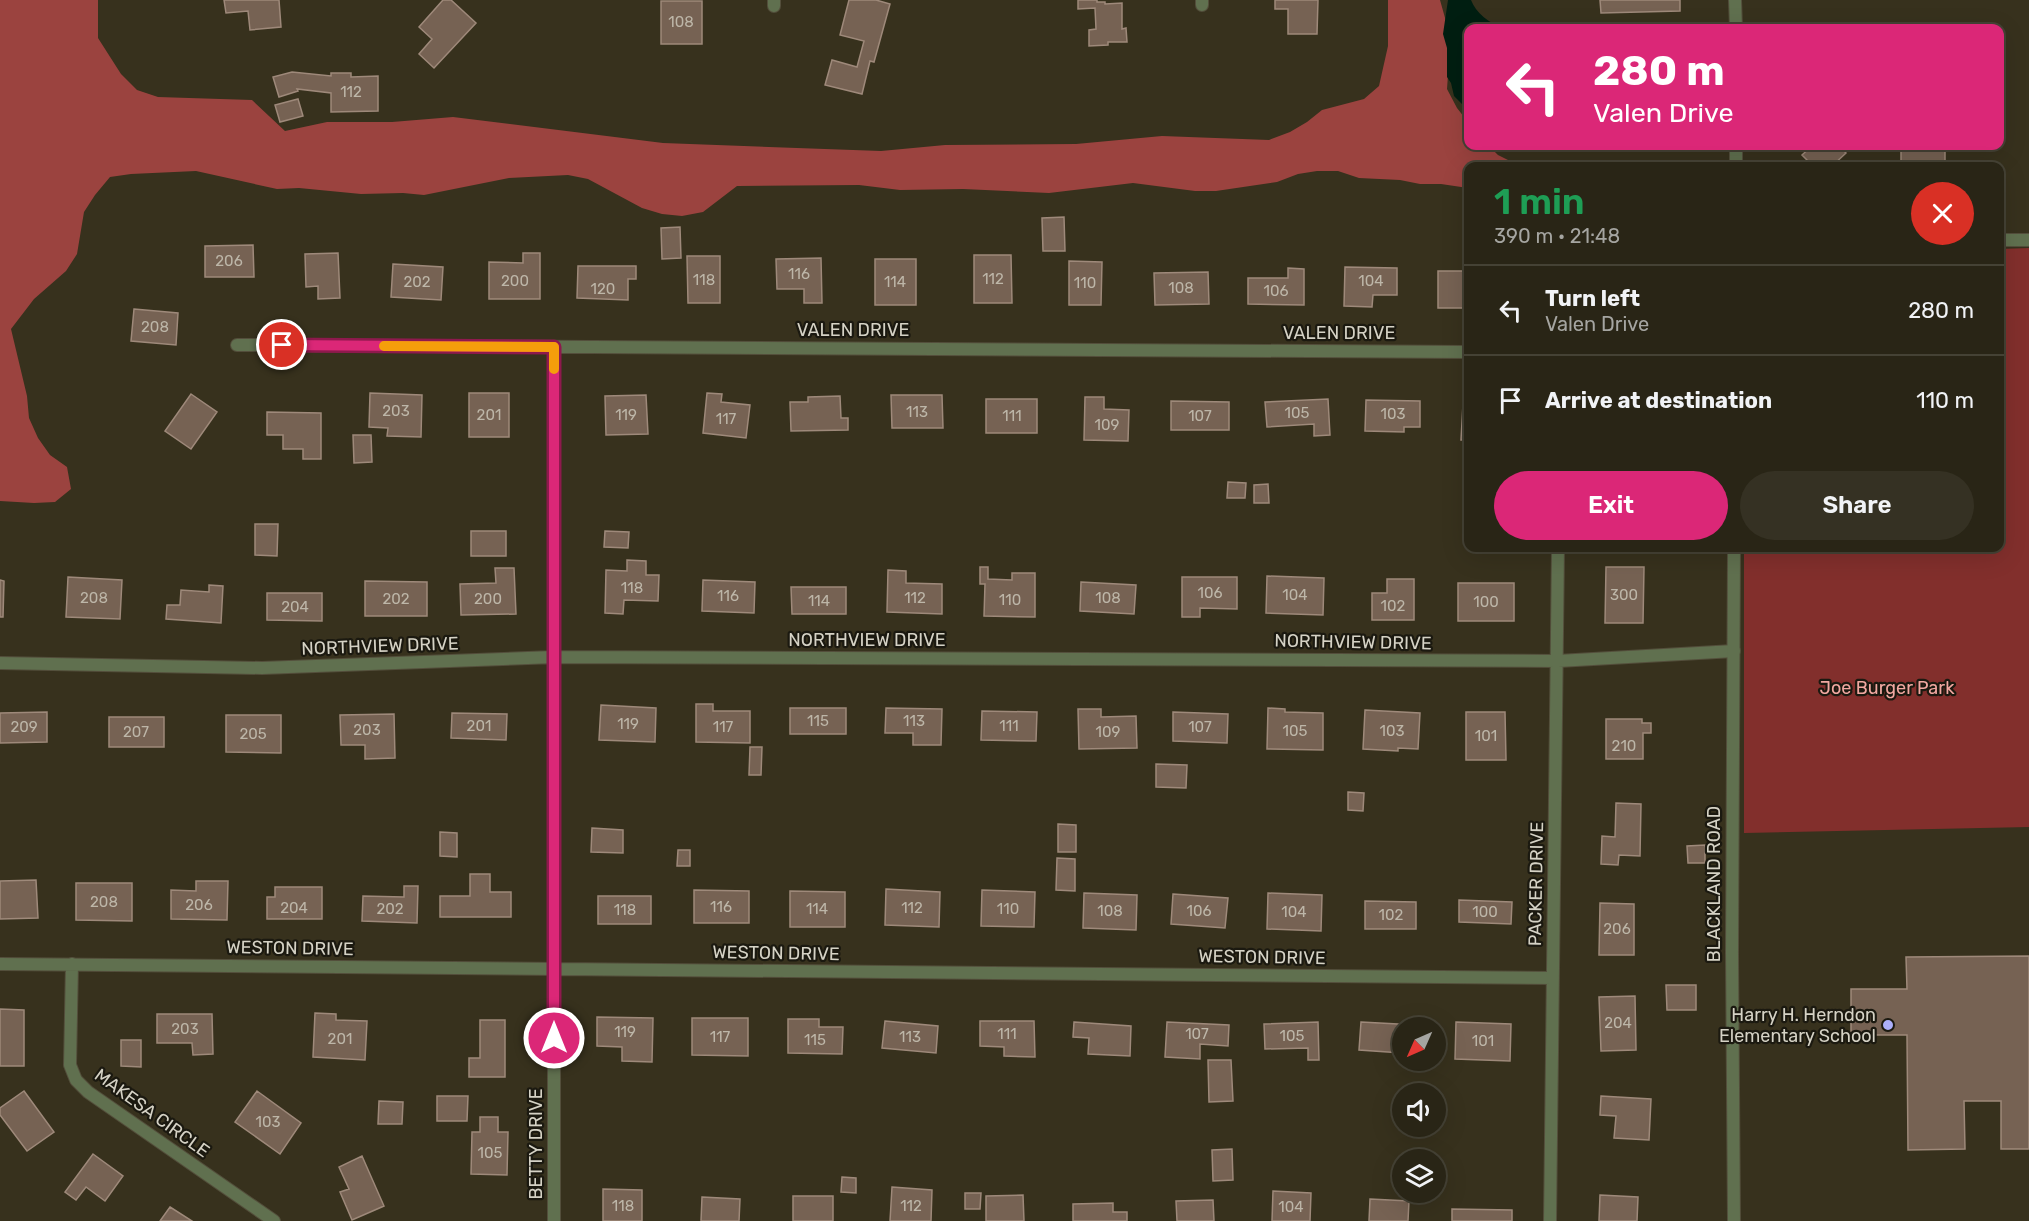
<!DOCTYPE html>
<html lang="en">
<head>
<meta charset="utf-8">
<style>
  body { margin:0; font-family:Rubik,sans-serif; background:#353123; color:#f1f3f6; height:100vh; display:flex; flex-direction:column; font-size:22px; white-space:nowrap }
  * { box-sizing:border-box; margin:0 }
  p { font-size:20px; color:#a5a5a1 }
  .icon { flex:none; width:33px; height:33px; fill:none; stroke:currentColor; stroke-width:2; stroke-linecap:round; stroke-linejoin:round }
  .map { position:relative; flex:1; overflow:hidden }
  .details { position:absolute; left:1464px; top:162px; width:540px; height:390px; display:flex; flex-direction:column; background:#292516; border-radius:12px; box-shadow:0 6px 24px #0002,0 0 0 2px #454235 }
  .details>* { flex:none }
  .hud { position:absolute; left:1464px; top:24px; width:540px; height:126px; border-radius:12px; box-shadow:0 6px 24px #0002,0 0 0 2px #454235; background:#db2777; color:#fff; overflow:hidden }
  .needle { width:39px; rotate:225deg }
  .tools { position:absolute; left:1392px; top:1017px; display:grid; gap:12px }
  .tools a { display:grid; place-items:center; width:54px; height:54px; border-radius:50%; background:#292516; box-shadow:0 6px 24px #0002,0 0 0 2px #454235; font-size:30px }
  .pin { position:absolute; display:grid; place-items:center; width:51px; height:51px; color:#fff; margin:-26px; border:3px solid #fff; border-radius:50%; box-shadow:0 2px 6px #0007 }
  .me { position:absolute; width:66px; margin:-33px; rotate:0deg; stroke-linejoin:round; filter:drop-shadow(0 0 4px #0008) }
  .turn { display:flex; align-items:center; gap:21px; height:126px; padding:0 30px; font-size:27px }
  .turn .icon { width:78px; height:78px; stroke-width:2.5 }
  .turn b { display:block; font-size:42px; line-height:51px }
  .round { display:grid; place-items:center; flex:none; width:63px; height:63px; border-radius:32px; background:#353123 }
  .headline { display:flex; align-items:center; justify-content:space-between; height:102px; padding:0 30px }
  h1 { font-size:36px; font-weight:600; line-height:45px; color:#1e9e55 }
  .primary-button { display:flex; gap:12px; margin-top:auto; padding:12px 30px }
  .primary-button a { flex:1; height:69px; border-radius:36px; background:#db2777; color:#fff; font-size:24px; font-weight:600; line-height:69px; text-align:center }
  .primary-button a+a { background:#353123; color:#f1f3f6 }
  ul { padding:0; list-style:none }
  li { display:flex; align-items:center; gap:18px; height:90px; padding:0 30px; border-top:2px solid #454235 }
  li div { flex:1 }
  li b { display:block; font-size:22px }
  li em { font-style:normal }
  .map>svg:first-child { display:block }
  .green { fill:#822f2c }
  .forest { fill:#9b433f }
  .water { fill:#001e11 }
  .building { fill:#766253; stroke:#9e897a; stroke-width:1.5 }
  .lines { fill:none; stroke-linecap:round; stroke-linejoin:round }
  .minor-casing { stroke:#534e3b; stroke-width:14 }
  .tertiary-casing { stroke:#534e3b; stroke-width:14 }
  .minor { stroke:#60704f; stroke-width:12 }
  .tertiary { stroke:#60704f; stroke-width:12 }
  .route-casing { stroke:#8e194d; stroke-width:15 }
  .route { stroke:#db2777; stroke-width:10 }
  .slow { stroke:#f59e0b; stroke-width:10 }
  .poi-dot { fill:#acaffb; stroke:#1b1910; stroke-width:2 }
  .labels { text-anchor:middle; stroke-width:4.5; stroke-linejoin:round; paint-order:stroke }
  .number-label { font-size:15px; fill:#bdb6a8 }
  .street-label { font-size:18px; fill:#d5d2c5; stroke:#1b1910 }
  .park-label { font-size:18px; fill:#f2a8a1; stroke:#1b1910 }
  .poi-label { font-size:18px; fill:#d5d2c5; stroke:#1b1910; text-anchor:end }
</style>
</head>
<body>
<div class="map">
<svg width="2029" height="1221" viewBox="0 0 2029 1221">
  <rect width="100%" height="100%" fill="#37311d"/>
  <path class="green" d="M2029,248v579l-285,6v-285h256v-299z"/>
  <path class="forest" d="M0,0h98v38l23,36 16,16 21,7 94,3 33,31 42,-9h65l61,-5 210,26 218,8 64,-6 131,-1 86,-8 107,4 21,-8 17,-10 15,-12 42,-11 15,-13 9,-40v-46h52l7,25 3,21 -3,43 10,19 11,14v24h21l9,9 22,11h-52v22l-27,-4h-21l-20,-4 -41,-2 -21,-7h-21l-19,3 -21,8 -61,9h-21l-62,-8 -84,10 -86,-4 -63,1 -41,-5 -122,1 -34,26 -21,4 -20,-2 -20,-6 -54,-29 -20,-4 -59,3 -85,17 -21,-2 -42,1 -62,-6 -22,1 -81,-18 -65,3 -21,3 -15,18 -11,17 -7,42 -11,17 -32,28 -23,30 16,67 2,22 9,20 12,17 17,12 4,22 -16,13 -21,1 -34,-2z"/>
  <path class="water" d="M1448,0h23c5,13 18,23 31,28h-34v82l-14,-14 -3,-13 -4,-6v-29l-4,-14z"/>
  <path class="building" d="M224,0h55l2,27 -31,3 -2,-19 -22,2z
    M443,0h8l25,23 -42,45 -15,-14 13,-15 -13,-12z
    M849,0h27l14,4 -16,58 -4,-1 -8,33 -37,-9 7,-25 25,7 7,-26 -24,-6z
    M1078,0h19v2h8v2l17,-1v26l4,-1 1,14h-19v3l-19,1v-16l7,-1 -1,-21 -17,1z
    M1275,0h43l-1,34h-29v-25h-13z
    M1600,0h80v11l-79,2z
    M661,1h41v43h-41z
    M292,72l39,4v-3h20v4l27,-1v35l-47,1v-19l-34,-4 1,2 -19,6 -6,-20z
    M298,99l5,17 -23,6 -5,-17z
    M1812,146h27l7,7 -14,13h-19l-11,-11z
    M1901,146h44v17h-44z
    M1064,217l1,34h-22l-1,-33z
    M680,227l1,31 -19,1 -1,-31z
    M253,245l1,32h-49v-31z
    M338,253l2,45 -22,1v-13l-12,1 -1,-33z
    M523,253h17v46h-51v-37l34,1z
    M974,255h37l1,48h-38z
    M687,256h33v47h-32z
    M821,258l1,45h-18v-14h-27l-1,-30z
    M875,259h41v46h-41z
    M1069,261l33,1 -1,43h-32z
    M393,264l50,3 -2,33 -50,-3z
    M578,266h58v13h-8v21l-51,-2z
    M1345,267l52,1v27h-24l-1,12 -28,-1z
    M1288,268l16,1v36l-56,-1v-26h40z
    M1438,271h30v37h-30z
    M1208,272l1,32 -54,1 -1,-32z
    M134,309l44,4 -2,32 -45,-4z
    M370,393l52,2 -1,42 -34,-1 1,-8 -19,-1z
    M469,393h40v44h-40z
    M707,393l15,1 -1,8 29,3 -4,33 -43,-5z
    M191,394l26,18 -26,37 -26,-18z
    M646,395l2,39 -42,1 -1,-39z
    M891,395h51l1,33h-51z
    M840,396l1,22h7v12l-57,1 -1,-29h18v-5z
    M1085,397h19v12l25,1 -1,31 -44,-1z
    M986,399h51v34h-51z
    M1328,399l2,36 -16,1v-12l-47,3 -2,-25z
    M1366,400l54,1v26h-16v5l-39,-1z
    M1171,401l58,1v28h-58z
    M1463,404h5v36h-7z
    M267,412l54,1v46h-18v-10h-20v-14h-16z
    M353,435h18l1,27 -18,1z
    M1228,482l18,1 -1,15h-18z
    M1268,484l1,19h-15v-18z
    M255,524h23l-1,32 -22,-1z
    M471,531h35v25h-35z
    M605,531l24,1 -1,16 -24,-1z
    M627,560l19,1v14h13l-1,26 -34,-1 -1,14 -18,-1 1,-43 21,1z
    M980,567h8v12l24,1v-7h23v44l-51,-1 1,-32h-5z
    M1606,567h38l-1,56h-38z
    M495,568h19l2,46 -55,1 -1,-31 36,-1z
    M888,570l18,1v12l36,1v30l-55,-2z
    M1267,576l57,2 -1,37 -57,-2z
    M68,577l54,3 -2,39 -54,-2z
    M1182,577h55v32l-37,-1v9h-18z
    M1387,579h27v41h-42v-27h15z
    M0,580l4,1 -1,36h-3z
    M703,580l52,2 -1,31 -52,-2z
    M365,581l62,1v34h-62z
    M1081,582l55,3 -2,29 -54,-3z
    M1458,583h56v38h-56z
    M209,585l14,1 -2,37 -55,-4 1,-14h13l1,-15 28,2z
    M791,587h55v27h-54z
    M267,593h55v28l-55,-1z
    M696,704h17v7h37v32l-54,-1z
    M601,705l55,3 -1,34 -56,-2z
    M790,708h56v26h-56z
    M886,708l56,1 -1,36h-28v-12h-28z
    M1268,708l17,1v3l38,1v37l-56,-1z
    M1078,709h23v8l35,-1 1,32 -58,1z
    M1365,710l55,3 -2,36 -20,-1v3l-35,-2z
    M982,711l55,1 -1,29 -55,-1z
    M47,712v30l-47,1v-30z
    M1173,712l55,2 -1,29 -54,-2z
    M1466,712h39l1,48h-40z
    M452,713l55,1 -1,26 -55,-2z
    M394,714l1,44 -30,1v-14h-24l-1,-30z
    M226,715h55v38l-55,-1z
    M109,717h55v30h-55z
    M1606,719h36v4h9v10h-8v26h-37z
    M750,747h12l-1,28h-12z
    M1156,764l31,1 -1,23 -30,-1z
    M1348,792l16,1 -1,18 -15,-1z
    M1616,803l25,1 -1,52 -21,-1 -1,10 -17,-1 1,-28 13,1z
    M1058,824l18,1v27h-18z
    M592,828l31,2v23l-32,-1z
    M440,832l17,1v24l-17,-1z
    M1705,845v18h-17l-1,-17z
    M678,850h12v16h-13z
    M1057,858l18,1v32l-19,-1z
    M470,874h20v18h21v25h-71v-21h30z
    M36,880l2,38 -38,1v-38z
    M196,881h32l-1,39 -56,-1v-29l25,1z
    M76,883h56v38l-56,-1z
    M404,886h14l-1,37 -55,-2 1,-25 41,1z
    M275,887h47v32h-55v-22h8z
    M886,889l54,3 -1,35 -54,-2z
    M694,890l55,1v32h-55z
    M982,890l53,2 -1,35 -53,-1z
    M790,891l55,1v35h-55z
    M1084,893l53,2 -1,35 -53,-2z
    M1268,893l54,2 -1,36 -54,-2z
    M1173,894l55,4 -3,30 -54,-4z
    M598,896h53v28h-53z
    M1459,900l53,2 -1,22 -52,-2z
    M1365,901l51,1v27h-51z
    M1600,903l34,1v51h-35z
    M2029,956v193h-28v-48h-37l1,48 -57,1 -1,-115h-56v-46h56l-1,-32z
    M1666,985h30v25h-29z
    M1635,996l1,54 -35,1 -2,-54z
    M0,1009l24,1v56h-24z
    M315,1013l21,1v6l31,1 -2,39 -52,-3z
    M157,1014h55l1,40 -20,1 -1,-12h-35z
    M597,1017l56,1 -1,44 -30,-1v-14l-25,-1z
    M692,1018h56v38l-56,-1z
    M788,1019h31v8h24l-1,27 -54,-1z
    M480,1020h25v57h-36v-19h11z
    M885,1021l53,5 -2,27 -54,-5z
    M980,1021h54l1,36 -31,-1v-9l-24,-1z
    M1074,1022l57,4 -1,30 -42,-2 1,-16 -16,-1z
    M1167,1022l62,3 -1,21 -28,-2v15l-35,-2z
    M1318,1022l1,38h-11v-12l-43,1 -1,-25z
    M1361,1022l55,3v3h-14v32v-7l-43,-3z
    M1456,1022l55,2 -1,37 -55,-2z
    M121,1040h20v27l-20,-1z
    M1208,1060h23l2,41 -24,1z
    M24,1091l30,41 -27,19 -27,-36v-7z
    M257,1091l44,32 -21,31 -45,-32z
    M437,1096h31l-1,25h-30z
    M1601,1096l50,3 -2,41 -35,-2 2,-22 -16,-1z
    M379,1101l24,1 -1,22h-24z
    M480,1117h18v15h10l-1,43 -36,-1 1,-42h8z
    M1232,1149l1,31 -20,1 -1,-31z
    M93,1154l30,22 -18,25 -19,-14 -10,13 -11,-8z
    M362,1156l22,50 -32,14 -12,-28 9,-3 -10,-22z
    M842,1177l14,1v15l-15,-1z
    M892,1187l40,3 -1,31h-41z
    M603,1189l39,1v31h-39z
    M1273,1191l38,2 -1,28h-38z
    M965,1193h16l-1,16h-15z
    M1023,1195l1,26h-38v-25z
    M1600,1195l38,2 -1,24h-38z
    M793,1196h40v25h-40z
    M702,1197l38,2 -1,22h-38z
    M1370,1199l39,2 -1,20h-39z
    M1213,1200l1,21h-37l-1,-20z
    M1113,1203v9h14v9h-54v-17z
    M170,1207l22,14h-32z
    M1452,1209l60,1v11h-60z"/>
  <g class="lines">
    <defs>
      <path id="minor" d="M1202,0v5
        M774,6v-6
        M237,345l1231,7
        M0,663l262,5 292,-11 1004,4 176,-10
        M0,964l1553,14
        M72,964l-2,101 6,15 12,12 186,129
        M554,1221v-874
        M1550,1221l8,-673"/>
      <path id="tertiary" d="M1735,0l1,28
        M1736,146v20
        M2000,240h29
        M1734,1221l-2,-268 2,-405"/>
    </defs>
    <use href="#minor" class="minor-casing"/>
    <use href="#tertiary" class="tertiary-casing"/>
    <use href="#minor" class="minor"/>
    <use href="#tertiary" class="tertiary"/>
  </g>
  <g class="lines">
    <defs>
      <path id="route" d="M282,345l272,2v691"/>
    </defs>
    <use href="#route" class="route-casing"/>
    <use href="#route" class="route"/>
    <path class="slow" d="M384,346l170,1v22"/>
  </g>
  <circle class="poi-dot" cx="1888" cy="1025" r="6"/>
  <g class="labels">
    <g class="number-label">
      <text x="681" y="27">108</text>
      <text x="351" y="97">112</text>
      <text x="229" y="266">206</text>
      <text x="799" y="279">116</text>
      <text x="993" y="284">112</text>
      <text x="704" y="285">118</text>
      <text x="515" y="286">200</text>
      <text x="1371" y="286">104</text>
      <text x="417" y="287">202</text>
      <text x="895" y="287">114</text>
      <text x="1085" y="288">110</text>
      <text x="1181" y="293">108</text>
      <text x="603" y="294">120</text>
      <text x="1276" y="296">106</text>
      <text x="155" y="332">208</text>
      <text x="396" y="416">203</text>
      <text x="917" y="417">113</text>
      <text x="1297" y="418">105</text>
      <text x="1393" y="419">103</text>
      <text x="489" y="420">201</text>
      <text x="626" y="420">119</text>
      <text x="1012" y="421">111</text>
      <text x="1200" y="421">107</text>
      <text x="726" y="424">117</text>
      <text x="1107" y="430">109</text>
      <text x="632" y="593">118</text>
      <text x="1210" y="598">106</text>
      <text x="1295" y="600">104</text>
      <text x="1624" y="600">300</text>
      <text x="728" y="601">116</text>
      <text x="94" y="603">208</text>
      <text x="915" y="603">112</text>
      <text x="1108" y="603">108</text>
      <text x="396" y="604">202</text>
      <text x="488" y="604">200</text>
      <text x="1010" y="605">110</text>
      <text x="819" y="606">114</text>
      <text x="1486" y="607">100</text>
      <text x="1393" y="611">102</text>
      <text x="295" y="612">204</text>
      <text x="818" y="726">115</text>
      <text x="914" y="726">113</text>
      <text x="628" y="729">119</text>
      <text x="479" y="731">201</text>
      <text x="1009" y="731">111</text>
      <text x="24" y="732">209</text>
      <text x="723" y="732">117</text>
      <text x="1200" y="732">107</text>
      <text x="367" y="735">203</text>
      <text x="1295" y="736">105</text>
      <text x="1392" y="736">103</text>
      <text x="136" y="737">207</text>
      <text x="1108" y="737">109</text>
      <text x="253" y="739">205</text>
      <text x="1486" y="741">101</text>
      <text x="1624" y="751">210</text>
      <text x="104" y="907">208</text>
      <text x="199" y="910">206</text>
      <text x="721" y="912">116</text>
      <text x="294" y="913">204</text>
      <text x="912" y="913">112</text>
      <text x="390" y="914">202</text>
      <text x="817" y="914">114</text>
      <text x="1008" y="914">110</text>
      <text x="625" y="915">118</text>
      <text x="1110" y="916">108</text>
      <text x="1199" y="916">106</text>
      <text x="1294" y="917">104</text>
      <text x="1485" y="917">100</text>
      <text x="1391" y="920">102</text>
      <text x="1617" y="934">206</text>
      <text x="1618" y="1028">204</text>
      <text x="185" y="1034">203</text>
      <text x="625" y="1037">119</text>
      <text x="1007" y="1039">111</text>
      <text x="1197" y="1039">107</text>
      <text x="1292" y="1041">105</text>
      <text x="720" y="1042">117</text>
      <text x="910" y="1042">113</text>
      <text x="340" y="1044">201</text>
      <text x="815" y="1045">115</text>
      <text x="1483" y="1046">101</text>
      <text x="268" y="1127">103</text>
      <text x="490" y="1158">105</text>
      <text x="623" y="1211">118</text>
      <text x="911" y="1211">112</text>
      <text x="1291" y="1212">104</text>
    </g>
    <g class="street-label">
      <text x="853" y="336">VALEN DRIVE</text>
      <text x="1339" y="339">VALEN DRIVE</text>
      <text x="867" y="646">NORTHVIEW DRIVE</text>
      <text transform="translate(1353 642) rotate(1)" y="6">NORTHVIEW DRIVE</text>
      <text transform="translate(380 646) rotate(-2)" y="6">NORTHVIEW DRIVE</text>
      <text transform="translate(1536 884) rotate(-89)" y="6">PACKER DRIVE</text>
      <text transform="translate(1714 884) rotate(-90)" y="6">BLACKLAND ROAD</text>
      <text transform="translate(290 948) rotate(1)" y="6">WESTON DRIVE</text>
      <text transform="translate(776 953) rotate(1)" y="6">WESTON DRIVE</text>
      <text transform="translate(1262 957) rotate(1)" y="6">WESTON DRIVE</text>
      <text transform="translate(152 1113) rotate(36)" y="6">MAKESA CIRCLE</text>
      <text transform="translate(536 1144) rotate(-90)" y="6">BETTY DRIVE</text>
    </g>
    <g class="park-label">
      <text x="1887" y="694">Joe Burger Park</text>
    </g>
    <g class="poi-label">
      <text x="1876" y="1021">Harry H. Herndon<tspan x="1876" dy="21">Elementary School</tspan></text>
    </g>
  </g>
</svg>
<div class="tools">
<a><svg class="needle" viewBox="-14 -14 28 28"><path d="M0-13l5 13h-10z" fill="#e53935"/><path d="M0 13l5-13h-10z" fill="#a5a5a1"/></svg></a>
<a><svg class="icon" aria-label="sound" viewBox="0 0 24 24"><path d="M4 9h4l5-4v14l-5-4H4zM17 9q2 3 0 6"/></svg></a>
<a><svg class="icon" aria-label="layers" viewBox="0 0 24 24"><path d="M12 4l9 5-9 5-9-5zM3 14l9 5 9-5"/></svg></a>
</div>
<div class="pin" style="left:282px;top:345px;background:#d93025"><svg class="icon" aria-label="arrive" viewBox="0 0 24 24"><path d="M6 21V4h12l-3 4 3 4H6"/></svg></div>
<svg class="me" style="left:554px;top:1038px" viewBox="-20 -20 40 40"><circle r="17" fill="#db2777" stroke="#fff" stroke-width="3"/><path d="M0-11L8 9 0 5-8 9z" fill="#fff"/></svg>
<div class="hud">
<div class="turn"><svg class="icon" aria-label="left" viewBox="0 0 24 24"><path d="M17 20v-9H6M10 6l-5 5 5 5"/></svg><div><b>280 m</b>Valen Drive</div></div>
</div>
<section class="details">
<div class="headline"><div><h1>1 min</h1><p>390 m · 21:48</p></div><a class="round" style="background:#d93025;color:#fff"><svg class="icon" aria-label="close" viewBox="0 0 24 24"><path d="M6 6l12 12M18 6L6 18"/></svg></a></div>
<ul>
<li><svg class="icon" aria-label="left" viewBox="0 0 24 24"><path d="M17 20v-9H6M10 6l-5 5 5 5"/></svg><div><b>Turn left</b><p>Valen Drive</p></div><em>280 m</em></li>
<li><svg class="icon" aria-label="arrive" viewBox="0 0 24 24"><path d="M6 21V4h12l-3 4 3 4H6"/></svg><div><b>Arrive at destination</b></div><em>110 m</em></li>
</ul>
<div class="primary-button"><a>Exit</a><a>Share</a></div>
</section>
</div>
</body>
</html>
